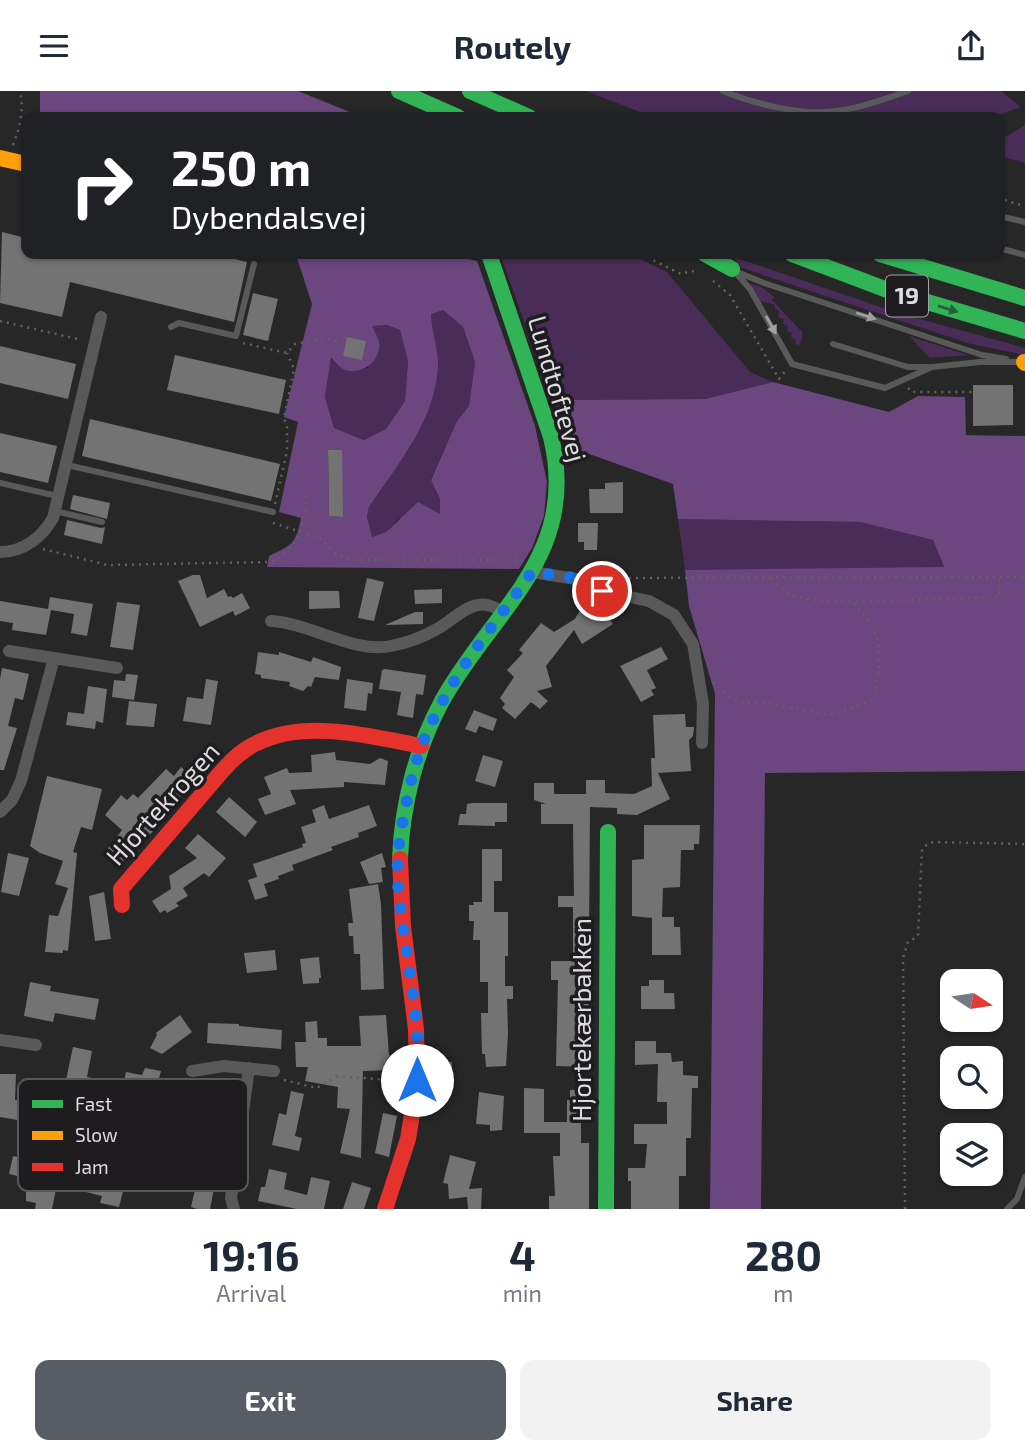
<!DOCTYPE html>
<html lang="en">
<head>
<meta charset="utf-8">
<style>
  body { margin:0; font-family:"Exo 2",sans-serif; background:#f2f2f3; color:#1f2937; height:100vh; display:flex; flex-direction:column; font-size:26px; white-space:nowrap }
  * { box-sizing:border-box; margin:0 }
  p { font-size:23px; color:#747a83 }
  .icon { flex:none; width:38px; height:38px; fill:none; stroke:currentColor; stroke-width:2; stroke-linecap:round; stroke-linejoin:round }
  .map { position:relative; height:1118px; overflow:hidden }
  .side { display:flex; flex-direction:column; background:#fff; flex:1 }
  .side>* { flex:none }
  .guide { position:absolute; left:21px; top:21px; width:984px; height:147px; border-radius:14px; box-shadow:0 2px 5px #0004; background:#202124; color:#fff; overflow:hidden }
  .needle { width:46px; rotate:102deg }
  .fabs { position:absolute; left:940px; top:878px; display:grid; gap:14px }
  .fabs a { display:grid; place-items:center; width:63px; height:63px; border-radius:14px; background:#fff; box-shadow:0 2px 5px #0004; font-size:35px }
  .pin { position:absolute; display:grid; place-items:center; width:60px; height:60px; color:#fff; margin:-30px; border:4px solid #fff; border-radius:50%; box-shadow:0 2px 7px #0007 }
  .me { position:absolute; width:77px; margin:-38px; rotate:0deg; stroke-linejoin:round; filter:drop-shadow(0 0 5px #0008) }
  .turn { display:flex; align-items:center; gap:24px; height:147px; padding:0 35px; font-size:32px }
  .turn .icon { width:91px; height:91px; stroke-width:2.5 }
  .turn b { display:block; font-size:49px; line-height:60px }
  .eta { display:flex; justify-content:space-evenly; align-items:center; height:119px; text-align:center }
  .eta b { font-size:42px; font-weight:700; line-height:49px }
  .primary-button { display:flex; gap:14px; margin-top:auto; padding:14px 35px }
  .primary-button a { flex:1; height:80px; border-radius:14px; background:#585d65; color:#fff; font-size:28px; font-weight:700; line-height:80px; text-align:center }
  .primary-button a+a { background:#f2f2f3; color:#1f2937 }
  header { display:flex; justify-content:space-between; align-items:center; height:91px; padding:0 35px; background:#fff; font-size:32px; font-weight:700 }
  .map>svg:first-child { display:block }
  .green { fill:#492c57 }
  .forest { fill:#6c467f; fill-rule:evenodd }
  .building { fill:#737373 }
  .lines { fill:none; stroke-linecap:round; stroke-linejoin:round }
  .path { stroke:#626262; stroke-width:2.5; stroke-dasharray:2 5; stroke-linecap:butt }
  .lane { stroke:#595959; stroke-width:6 }
  .street { stroke:#595959; stroke-width:12 }
  .fast { stroke:#30b455; stroke-width:16 }
  .slow { stroke:#ff9f0a; stroke-width:16 }
  .jam { stroke:#e5322d; stroke-width:16 }
  .oneway { fill:#266037 }
  .oneway2 { fill:#a2a1a2 }
  .route { stroke:#1a73e8; stroke-width:12; stroke-dasharray:0 21.6 }
  .labels { text-anchor:middle; stroke-width:7; stroke-linejoin:round; paint-order:stroke }
  .shield { fill:#1e1c1f; stroke:#a4a2a5; stroke-width:2 }
  .shield-label { font-size:24px; font-weight:bold; fill:#dddcde }
  .street-label { font-size:26px; fill:#dddcde; stroke:#1e1c1f }
  .key { fill:#1e1c1f; stroke:#575658; stroke-width:2 }
  .key-label { font-size:19px; fill:#dddcde }
</style>
</head>
<body>
<header><svg class="icon" aria-label="menu" viewBox="0 0 24 24"><path d="M4 6h16M4 12h16M4 18h16"/></svg>Routely<svg class="icon" aria-label="share" viewBox="0 0 24 24"><path d="M12 15V3M7 8l5-5 5 5M5 13v7h14v-7"/></svg></header>
<div class="map">
<svg width="1025" height="1118" viewBox="0 0 1025 1118">
  <rect width="100%" height="100%" fill="#272727"/>
  <path class="green" d="M586,0h415l20,16 -28,10h-340z
    M1025,34v38l-26,-7v-15z
    M500,163h130l37,18 83,100 23,10 -68,17 -157,1 -19,-65z
    M731,165l167,57 127,35v7l-54,-11 -158,-52 -70,-24z
    M750,192l13,5 11,9 -2,3 31,33 -3,12 -5,-1 1,-4 -5,-2 1,-5 -5,-2 1,-5 -5,-2 1,-5 -6,-2 1,-6 -4,-2v-4l-15,-4z
    M443,219l20,17 12,35 -6,44 -12,15 -26,58 9,20v15l-41,4 -13,14 -14,5 -5,-20 2,-10 43,-62 19,-132z
    M387,234l13,5 8,30 -3,41 -19,28 -22,11 -30,-12 -9,-31 6,-41c11,15 19,17 37,12l4,-42z
    M909,245l59,19 -38,3z
    M678,428l182,3 73,18 11,28 -259,2z"/>
  <path class="forest" d="M40,0h258l64,26h-322z
    M289,163h158l30,7 58,165 12,56 -3,34 -12,32 -13,21 -252,-2 2,-11c23,-11 27,-12 32,-38l-22,-6 19,-90 -14,-5 28,-113 -16,-49zM443,219l20,17 12,35 -6,44 -12,15 -26,59 9,19v15l-22,-12 -32,30 -14,5 -5,-20 2,-10c30,-44 65,-85 69,-140 1,-17 -7,-36 -7,-53zM387,234l13,5 8,31 -3,40 -19,28 -22,11 -30,-12 -9,-31 6,-40c4,4 7,9 12,12 17,8 39,-7 36,-28 -1,-4 -5,-10 -7,-15zM328,359h14v67l-13,-1z
    M773,291l116,30 29,-16 47,1 1,38 59,1v335l-260,2 -4,436h-51l5,-515 -26,-88 -4,-36 259,-3 -11,-27 -73,-18 -182,-3 -5,-35 -106,-38 -13,-46 151,-1z"/>
  <path class="building" d="M2,141l24,6v16h188l33,8 -13,60 -164,-40 -8,35 -62,-14z
    M253,202l25,6 -10,42 -25,-6z
    M347,246l19,4 -4,19 -19,-4z
    M0,255l76,18 -8,35 -68,-16z
    M175,264l111,25 -7,34 -112,-24z
    M973,294h40v40l-40,1z
    M90,328l190,45 -9,37 -189,-45z
    M0,342l57,13 -9,37 -48,-11z
    M328,359h14l1,67 -14,-1z
    M623,391v31h-33l-1,-24h16v-6z
    M73,404l37,8 -3,16 -37,-10z
    M67,429l34,8 4,-1 -3,17 -38,-9z
    M578,432h20l-1,27h-13v-8h-6z
    M193,484h7l7,23 17,-9 4,8 3,-1 2,2 9,-5 8,15 -15,8 -2,-5 -33,16 -22,-46z
    M367,487l17,4 -10,39 -16,-3z
    M442,498v14l-27,1 -1,-14z
    M309,500h30l1,17 -31,1z
    M50,506l43,7 -6,32 -16,-3 3,-19 -23,-4 -5,25 -34,-5 1,-7 -13,-2v-20l48,8z
    M117,511l23,3 -7,45 -23,-3z
    M599,512l14,21 -31,20 -8,-14 -28,36 6,21 -15,4 11,10 -8,8 -9,-7 -16,17 -13,-11 3,-4 -5,-6 14,-21 -7,-7 16,-17 -4,-3 22,-27 13,9 21,-13 4,-7 9,-2z
    M415,521h8v12l-38,1z
    M661,556l7,12 -21,11 9,18 -5,2 3,5 -13,7 -21,-36z
    M258,561l21,3v-3l32,10 2,-5 28,10 -2,13 -24,-3 -4,10 -3,-1 -5,5 -14,-5 1,-4 -29,-4v-3l-6,-1z
    M2,577l27,6 -6,26 -8,-2 -7,28 9,2 -13,42h-4v-91z
    M385,578l41,6 -3,20 -7,-1 -3,24 -16,-3 4,-23 -22,-3 3,-19z
    M126,583l12,1 -4,25 -22,-3 2,-17 11,1z
    M206,588l12,2 -7,44 -28,-4 4,-24 16,2z
    M347,588l26,4 -1,11 -4,-1 -2,18 -22,-3z
    M88,595l19,3 -4,34 -7,-2 -1,8 -29,-4 2,-13 16,2z
    M129,610l28,3 -3,23 -28,-2z
    M474,619l23,9 -4,12 -14,-5 -3,7 -11,-4z
    M685,623l1,13h8l-1,9 -4,4 2,31 -33,2 12,26 -33,16 -20,-1v-6l-27,-1 -2,260 -32,-1 2,-86h-7v-19h21l1,-8v-46h-15v-11h16l-1,-72h-32v-20h5l-12,-4v-17h20v11h32v-14h19v13l29,1 18,-8 -1,-28h4l-2,-43z
    M335,661l1,8 34,4 10,-6 8,3 -3,24 -41,-3v5l-54,3 6,14 -31,11 -7,-16 13,-5 -7,-17 23,-9 2,5 23,-1 -1,-17z
    M483,664l20,6 -8,26 -20,-6z
    M181,676l14,12 -19,23 -3,-2 -18,22 3,3 -11,13 -30,29 -14,-12 19,-25 -17,-15 16,-20 6,5 6,-6 5,4 28,-29 8,7z
    M47,685l55,13 -10,41 -11,-3 -8,25 4,1 -9,98 -5,-1v3l-18,-1 4,-37 9,1 10,-28 -13,-4 8,-23 -23,-8 -10,-7z
    M229,706l28,25 -12,15 -29,-25z
    M472,712h35v19h-12v4l-37,-1 2,-11h6l1,-10z
    M324,714l5,14 40,-14 8,21 -19,7 1,4 -28,10 2,3 -41,15 2,5 -16,6 1,3 -15,5 4,12 -13,4 -7,-20 9,-3 -4,-13 50,-17 -1,-3 4,-1 -5,-16 15,-5 -4,-12z
    M644,734h56l-1,19h-5v6h-13l-1,37 -17,1 -1,29h12v10h6l1,28h-29v-37l-20,-2v-56l12,-1z
    M198,743l28,24 -17,19 -5,-4 -21,15 5,8 -12,7 3,3 -12,7 -2,-3 -5,3 -8,-12 19,-12 -2,-13 28,-18 -12,-10z
    M482,758h20v32h-8v31h14v44h-3v30h8v13h-6l1,34 -2,33 -20,1 -1,-13h-3l-1,-41h7v-31h-8v-42h-7l1,-19h-5v-16h5l-1,-3h9z
    M8,762l21,5 -10,38 -18,-4z
    M382,762l4,14 -5,1 2,14 -14,2 -9,-22z
    M378,793l3,20 3,85 -23,1 -1,-36h-6l-1,-18h-4l-1,-13h5l-4,-34z
    M104,801l7,47 -16,2 -6,-45z
    M275,859l2,20 -30,3 -3,-20z
    M319,866l2,21h-2v5l-16,1 -3,-25z
    M649,889h15v13h10l1,16h-34v-23h8z
    M30,891l21,4 -1,5 49,8 -4,21 -40,-7 -2,9 -29,-6z
    M180,924l12,17 -30,22 -12,-6 7,-13 -1,-2z
    M386,924l3,40 15,1 -1,18 -13,-1v-3l-27,1 -2,87 -21,-5 10,-44 -13,-1 1,-21 -33,-6 3,-14h-12l-1,-25h11l-1,-20 12,-1 1,17h9v8h34l-2,-30z
    M208,932l31,1v2l43,4 -1,19 -74,-6z
    M635,950h21v12h15l1,9 11,-1v14l15,1v12h-6l-1,50h-5v38h-7v33h-48v-28h-3v-13h17l2,-24h-13v-20h33v-22h-10l1,-38 -23,1z
    M73,956l19,4 -5,26 36,8 3,-13 16,3 3,-7 16,3 -4,15 9,6 -17,15 -18,-4 2,-9 -11,-2 1,-5 -19,11 -40,-9z
    M437,971h15v15h-4l-3,26h-8v-8h-3l3,-14z
    M0,983h16l-1,26 8,1v20l-23,-4z
    M212,997l18,4 -16,75 4,1 -8,41h-13l-6,-2 4,-17 -6,-1 6,-26 -5,-1 2,-12 8,2 6,-28 -10,-2 2,-13 4,-9 7,2z
    M524,997l20,1v33h23v-22h3v-10l15,-1 1,32h-5v22h8v66h-40v-13h6l-2,-40h7v-23h-36z
    M291,1000l13,3 -9,42 7,2 -3,13 -27,-6 7,-32 7,2z
    M479,1001l25,4 -2,34 -12,1v-6l-14,-1z
    M383,1022l14,3 -8,41 -14,-4z
    M450,1064l26,7 -7,27 13,-1 -1,21h-13l-1,-12 -18,2 -1,-15 -5,-1z
    M13,1065l14,3v-3l12,3 -1,2 34,5 -4,18 -9,-2 -2,2 -5,25h-17l1,-6 -10,-2v-23l-17,-4z
    M129,1065l14,3 -4,18 -12,-2 -8,32 -19,-4 2,-7 -16,-4 3,-12 16,3 5,-22 17,4z
    M269,1078l18,4 -3,16 23,6 4,-18 19,4 -6,28h-27l-39,-8 3,-14h4z
    M352,1091l19,6 -7,21h-21z"/>
  <g class="lines">
    <path class="path" d="M13,54c7,-19 11,-33 7,-54
      M999,105l8,5 18,5
      M641,163l40,20 10,-3 7,1
      M713,190l17,14 49,84 7,-9
      M0,230l82,19
      M243,252l44,10 8,-9 31,-6 17,4
      M908,297l4,4h61
      M275,413l12,-53v-24l-3,-9 10,-49 -7,-16
      M273,432l47,15 13,14 17,8h172
      M43,458l64,16 164,-3c32,-17 31,-36 36,-69
      M608,487l417,-1
      M772,487l5,7 17,11 19,4 40,2 147,-5 -1,-20
      M713,591l16,14 15,7 18,-1 68,13 41,-14 4,-7 4,-27 -1,-28 -8,-17 -17,-20
      M284,989l33,8 21,-12 65,5
      M905,1118l-2,-251 5,-16 10,-6 4,-87 7,-6 5,-1 91,2"/>
    <path class="lane" d="M723,0c26,11 72,23 101,21 29,-1 57,-12 84,-21
      M999,125l26,6
      M999,157l26,7
      M737,181l27,11 218,72 24,4
      M736,182l14,16 42,75 93,24 47,-21 48,-5h40
      M171,236l8,-4 57,13 18,-72
      M833,253l75,23h21
      M67,374l206,47
      M0,392l57,13
      M55,420l47,11
      M1007,1118l10,-10 8,-22"/>
    <path class="street" d="M0,461c24,0 42,-15 53,-34l48,-201
      M532,481l57,9 13,10 47,10 25,14 19,29 10,60 -1,39
      M271,530c39,2 83,33 120,25 15,-3 34,-10 46,-17 13,-7 27,-22 41,-24 10,-2 17,3 26,7
      M9,560l108,17
      M0,721l12,-12 9,-19 33,-123
      M0,949l36,5
      M192,980l32,-5 50,5
      M234,1118l-3,-11 18,-130"/>
    <path class="fast" d="M399,0l59,26
      M470,0l59,26
      M705,163l27,15
      M792,163l98,37 135,40
      M880,163l145,44
      M400,768c2,-54 16,-110 42,-158 51,-92 138,-145 109,-264l-62,-183
      M606,1118l2,-377"/>
    <path class="slow" d="M0,67l26,6
      M1024,271l1,1"/>
    <path class="jam" d="M122,814l-1,-16 102,-119c10,-11 20,-21 34,-27 49,-24 113,-7 164,3
      M385,1118l23,-70 9,-55 -1,-55 -13,-103 -3,-67"/>
  </g>
  <defs><path id="oneway-solid" d="M-6-.8H1V-3.2L6.5 0L1 3.2V.8H-6Z" transform="scale(1.75)"/></defs>
  <use class="oneway" href="#oneway-solid" transform="translate(948 218) rotate(17)"/>
  <g class="oneway2">
    <use href="#oneway-solid" transform="translate(866 225) rotate(18)"/>
    <use href="#oneway-solid" transform="translate(771 234) rotate(61)"/>
  </g>
  <g class="lines">
    <path class="route" d="M417,989c5,-65 -14,-131 -19,-196 -2,-26 2,-50 7,-74 5,-26 11,-53 22,-77 25,-59 68,-109 105,-161l57,8 13,11"/>
  </g>
  <g class="labels">
    <rect class="shield" x="886" y="184.5" width="42" height="41" rx="5"/>
    <g class="shield-label">
      <text x="907" y="213">19</text>
    </g>
    <g class="street-label">
      <text transform="translate(557 298) rotate(74)" y="9">Lundtoftevej</text>
      <text transform="translate(163 713) rotate(-48)" y="9">Hjortekrogen</text>
      <text transform="translate(582 929) rotate(-90)" y="9">Hjortekærbakken</text>
    </g>
  </g>
  <rect x="18" y="988" width="230" height="112" rx="10" class="key"/>
  <rect x="32" y="1009" width="31" height="8" fill="#30b455"/>
  <rect x="32" y="1040" width="31" height="9" fill="#ff9f0a"/>
  <rect x="32" y="1072" width="31" height="8" fill="#e5322d"/>
  <g class="key-label">
    <text x="75" y="1020">Fast</text>
    <text x="75" y="1051">Slow</text>
    <text x="75" y="1083">Jam</text>
  </g>
</svg>
<div class="fabs">
<a><svg class="needle" viewBox="-14 -14 28 28"><path d="M0-13l5 13h-10z" fill="#e53935"/><path d="M0 13l5-13h-10z" fill="#747a83"/></svg></a>
<a><svg class="icon" aria-label="search" viewBox="0 0 24 24"><circle cx="10" cy="10" r="6"/><path d="M15 15l6 6"/></svg></a>
<a><svg class="icon" aria-label="layers" viewBox="0 0 24 24"><path d="M12 4l9 5-9 5-9-5zM3 14l9 5 9-5"/></svg></a>
</div>
<div class="pin" style="left:602px;top:500px;background:#d93025"><svg class="icon" aria-label="arrive" viewBox="0 0 24 24"><path d="M6 21V4h12l-3 4 3 4H6"/></svg></div>
<svg class="me" style="left:417px;top:989px" viewBox="-20 -20 40 40"><circle r="19" fill="#fff"/><path d="M0-13L10 11 0 6-10 11z" fill="#1a73e8"/></svg>
<div class="guide">
<div class="turn"><svg class="icon" aria-label="right" viewBox="0 0 24 24"><path d="M7 20v-9h11M14 6l5 5-5 5"/></svg><div><b>250 m</b>Dybendalsvej</div></div>
</div>
</div>
<section class="side">
<div class="eta">
<div><b>19:16</b><p>Arrival</p></div>
<div><b>4</b><p>min</p></div>
<div><b>280</b><p>m</p></div>
</div>
<div class="primary-button"><a>Exit</a><a>Share</a></div>
</section>
</body>
</html>
